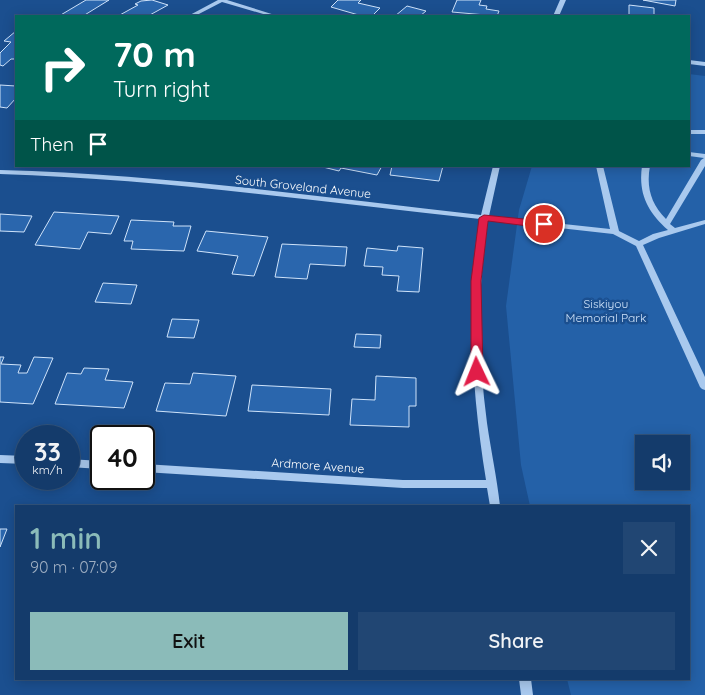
<!DOCTYPE html>
<html lang="en">
<head>
<meta charset="utf-8">
<style>
  body { margin:0; font-family:Quicksand,sans-serif; background:#214673; color:#f1f3f6; height:100vh; display:flex; flex-direction:column; font-size:19px; white-space:nowrap }
  * { box-sizing:border-box; margin:0 }
  p { font-size:16px; color:#9dadc1 }
  .icon { flex:none; width:28px; height:28px; fill:none; stroke:currentColor; stroke-width:2; stroke-linecap:round; stroke-linejoin:round }
  .map { position:relative; flex:1; overflow:hidden }
  .panel { position:absolute; left:15px; top:505px; width:675px; height:175px; display:flex; flex-direction:column; background:#143b6b; border-radius:0px; box-shadow:0 2px 12px #0003,0 0 0 1px #33557e }
  .panel>* { flex:none }
  .banner { position:absolute; left:15px; top:15px; width:675px; height:152px; border-radius:0px; box-shadow:0 2px 12px #0003,0 0 0 1px #33557e; background:#00695c; color:#fff; overflow:hidden }
  .buttons { position:absolute; left:635px; top:435px; display:grid; gap:10px }
  .buttons a { display:grid; place-items:center; width:55px; height:55px; border-radius:0px; background:#143b6b; box-shadow:0 2px 12px #0003,0 0 0 1px #33557e; font-size:25px }
  .speed { position:absolute; left:15px; top:425px; display:flex; gap:10px; font-size:25px; font-weight:700; text-align:center }
  .speed>* { display:grid; place-content:center; width:65px; height:65px; border-radius:50%; background:#143b6b; box-shadow:0 2px 12px #0003,0 0 0 1px #33557e; line-height:1 }
  .speed small { font-size:12px; font-weight:400 }
  .speed .limit { border:2px solid #111; border-radius:8px; background:#fff; color:#111 }
  .pin { position:absolute; display:grid; place-items:center; width:42px; height:42px; color:#fff; margin:-21px; border:2px solid #fff; border-radius:50%; box-shadow:0 1px 5px #0007 }
  .me { position:absolute; width:55px; margin:-28px; rotate:358deg; stroke-linejoin:round; filter:drop-shadow(0 0 4px #0008) }
  .turn { display:flex; align-items:center; gap:18px; height:105px; padding:0 15px; font-size:22px }
  .turn .icon { width:65px; height:65px; stroke-width:2.5 }
  .turn b { display:block; font-size:35px; line-height:42px }
  .then { display:flex; align-items:center; height:48px; padding:0 15px; background:#0003; gap:10px; font-size:19px }
  .round { display:grid; place-items:center; flex:none; width:52px; height:52px; border-radius:0px; background:#214673 }
  .head { display:flex; align-items:center; justify-content:space-between; height:85px; padding:0 15px }
  h1 { font-size:30px; font-weight:600; line-height:38px; color:#8bbbb9 }
  .primary-button { display:flex; gap:10px; margin-top:auto; padding:10px 15px }
  .primary-button a { flex:1; height:58px; border-radius:0px; background:#8bbbb9; color:#111; font-size:20px; font-weight:600; line-height:58px; text-align:center }
  .primary-button a+a { background:#214673; color:#f1f3f6 }
  .map>svg:first-child { display:block }
  .green { fill:#2461a8; fill-rule:evenodd }
  .building { fill:#2a66ad; stroke:#cfe3fa }
  .lines { fill:none; stroke-linecap:round; stroke-linejoin:round }
  .minor { fill:#a9c9ee; fill-rule:evenodd }
  .route { fill:#e11d48; stroke:#92132f }
  .labels { text-anchor:middle; stroke-width:5; stroke-linejoin:round; paint-order:stroke }
  .street-label { font-size:12px; fill:#fff; stroke:#1b4f8f }
  .park-label { font-size:12px; fill:#cfe3fa; stroke:#1b4f8f }
</style>
</head>
<body>
<div class="map">
<svg width="705" height="695" viewBox="0 0 705 695">
  <rect width="100%" height="100%" fill="#1b4f8f"/>
  <path class="green" d="M689,74l16,2v619h-134l-4,-16h122v-173h-159l-9,-41 -15,-159 13,-96 13,-44h157zM644,444h37v37h-37z"/>
  <path class="building" d="M86,0h23l-26,16h-24z
    M152,0l16,5 -20,11h-30l20,-11 -3,-1 6,-3z
    M338,0h23l-3,3 22,5 -8,8h-10l-31,-9z
    M457,0h24l-2,5 8,1 -1,3 13,2 -2,5 -45,-4z
    M643,0h33l-1,6z
    M629,5l25,3v8h-25z
    M407,6l19,5 -6,5h-25z
    M16,31v28h-5l-8,7 -3,-1v-12l11,-11 -7,-1z
    M0,85l16,1v12l-9,10 -7,-1z
    M319,166h63l-5,9 -36,-7 -2,3z
    M392,166h51l-4,15 -49,-6z
    M54,212l65,4 -8,18 -23,-2 -8,17 -45,-4z
    M0,214l32,2 -8,16 -24,-1z
    M131,220l43,2 -1,4h18l-7,25 -53,-2 2,-8h-9z
    M206,231l62,6 -14,39 -22,-2 6,-18 -41,-5z
    M282,244l65,3 -2,19 -35,-2 -3,15 -32,-2z
    M398,246l25,2 -4,44 -22,-1 2,-15 -17,-1 1,-8 -19,-1 3,-18 30,3z
    M103,283l34,2 -6,19 -36,-2z
    M172,319l27,1 -5,18 -27,-1z
    M356,334l25,1 -1,13 -26,-1z
    M0,357h4l-3,7 20,1 -3,8h9l7,-16 19,1 -20,46 -33,-2z
    M84,368l25,1 -4,11 28,2 -9,26 -69,-4 12,-31 14,1z
    M193,373l43,3 -10,40 -70,-5 9,-28 25,1z
    M376,376l40,2v28h-7v21l-59,-2 2,-26 23,1z
    M252,385l79,4 -2,26 -81,-4z
    M0,529h7l-7,18z"/>
  <g class="lines">
    <path class="minor" d="M218,0h9l51,16h-8l-48,-14 -27,14h-7z
      M560,0h6l-7,16h-6z
      M689,60l16,2v4l-16,-2z
      M689,130h16v4h-16z
      M689,152l16,2v12l-35,58 5,4 30,-8v4l-46,14 -16,7 62,132v13l-3,-1 -2,-2 -64,-141 -23,-12 -125,-14c-11,68 -10,135 -1,203 4,28 10,55 13,83h-10l-3,-18h-84l-259,-16v-8l259,16h83c-14,-87 -20,-174 -6,-261 -159,-17 -319,-40 -480,-45v-4c161,4 321,27 481,45l12,-49h7l-11,50 121,13 -14,-63h7l16,65 20,10 14,-7 15,-4c-20,-18 -30,-36 -26,-64h8c-4,21 1,38 16,53l35,-59 3,-2 -15,-2z
      M0,455l26,1v8l-26,-1z
      M69,459l32,2v8l-32,-2z
      M519,679h12l2,16h-12z"/>
  </g>
  <path class="route" d="M484,215l60,6 5,3 -5,4 -56,-7 -7,60 2,91 -6,4 -6,-4v-91l8,-63z"/>
  <g class="labels">
    <g class="street-label">
      <text transform="translate(303 187) rotate(6)" y="4">South Groveland Avenue</text>
      <text transform="translate(318 466) rotate(4)" y="4">Ardmore Avenue</text>
    </g>
    <g class="park-label">
      <text x="606" y="308">Siskiyou<tspan x="606" dy="14">Memorial Park</tspan></text>
    </g>
  </g>
</svg>
<div class="buttons">
<a><svg class="icon" aria-label="sound" viewBox="0 0 24 24"><path d="M4 9h4l5-4v14l-5-4H4zM17 9q2 3 0 6"/></svg></a>
</div>
<div class="speed"><div>33<small>km/h</small></div><div class="limit">40</div></div>
<div class="pin" style="left:544px;top:224px;background:#d93025"><svg class="icon" aria-label="arrive" viewBox="0 0 24 24"><path d="M6 21V4h12l-3 4 3 4H6"/></svg></div>
<svg class="me" style="left:477px;top:372px" viewBox="-20 -20 40 40"><path d="M0-17L14 15 0 8-14 15z" fill="#e11d48" stroke="#fff" stroke-width="4"/></svg>
<div class="banner">
<div class="turn"><svg class="icon" aria-label="right" viewBox="0 0 24 24"><path d="M7 20v-9h11M14 6l5 5-5 5"/></svg><div><b>70 m</b>Turn right</div></div>
<div class="then">Then<svg class="icon" aria-label="arrive" viewBox="0 0 24 24"><path d="M6 21V4h12l-3 4 3 4H6"/></svg></div>
</div>
<section class="panel">
<div class="head"><div><h1>1 min</h1><p>90 m · 07:09</p></div><a class="round"><svg class="icon" aria-label="close" viewBox="0 0 24 24"><path d="M6 6l12 12M18 6L6 18"/></svg></a></div>
<div class="primary-button"><a>Exit</a><a>Share</a></div>
</section>
</div>
</body>
</html>
